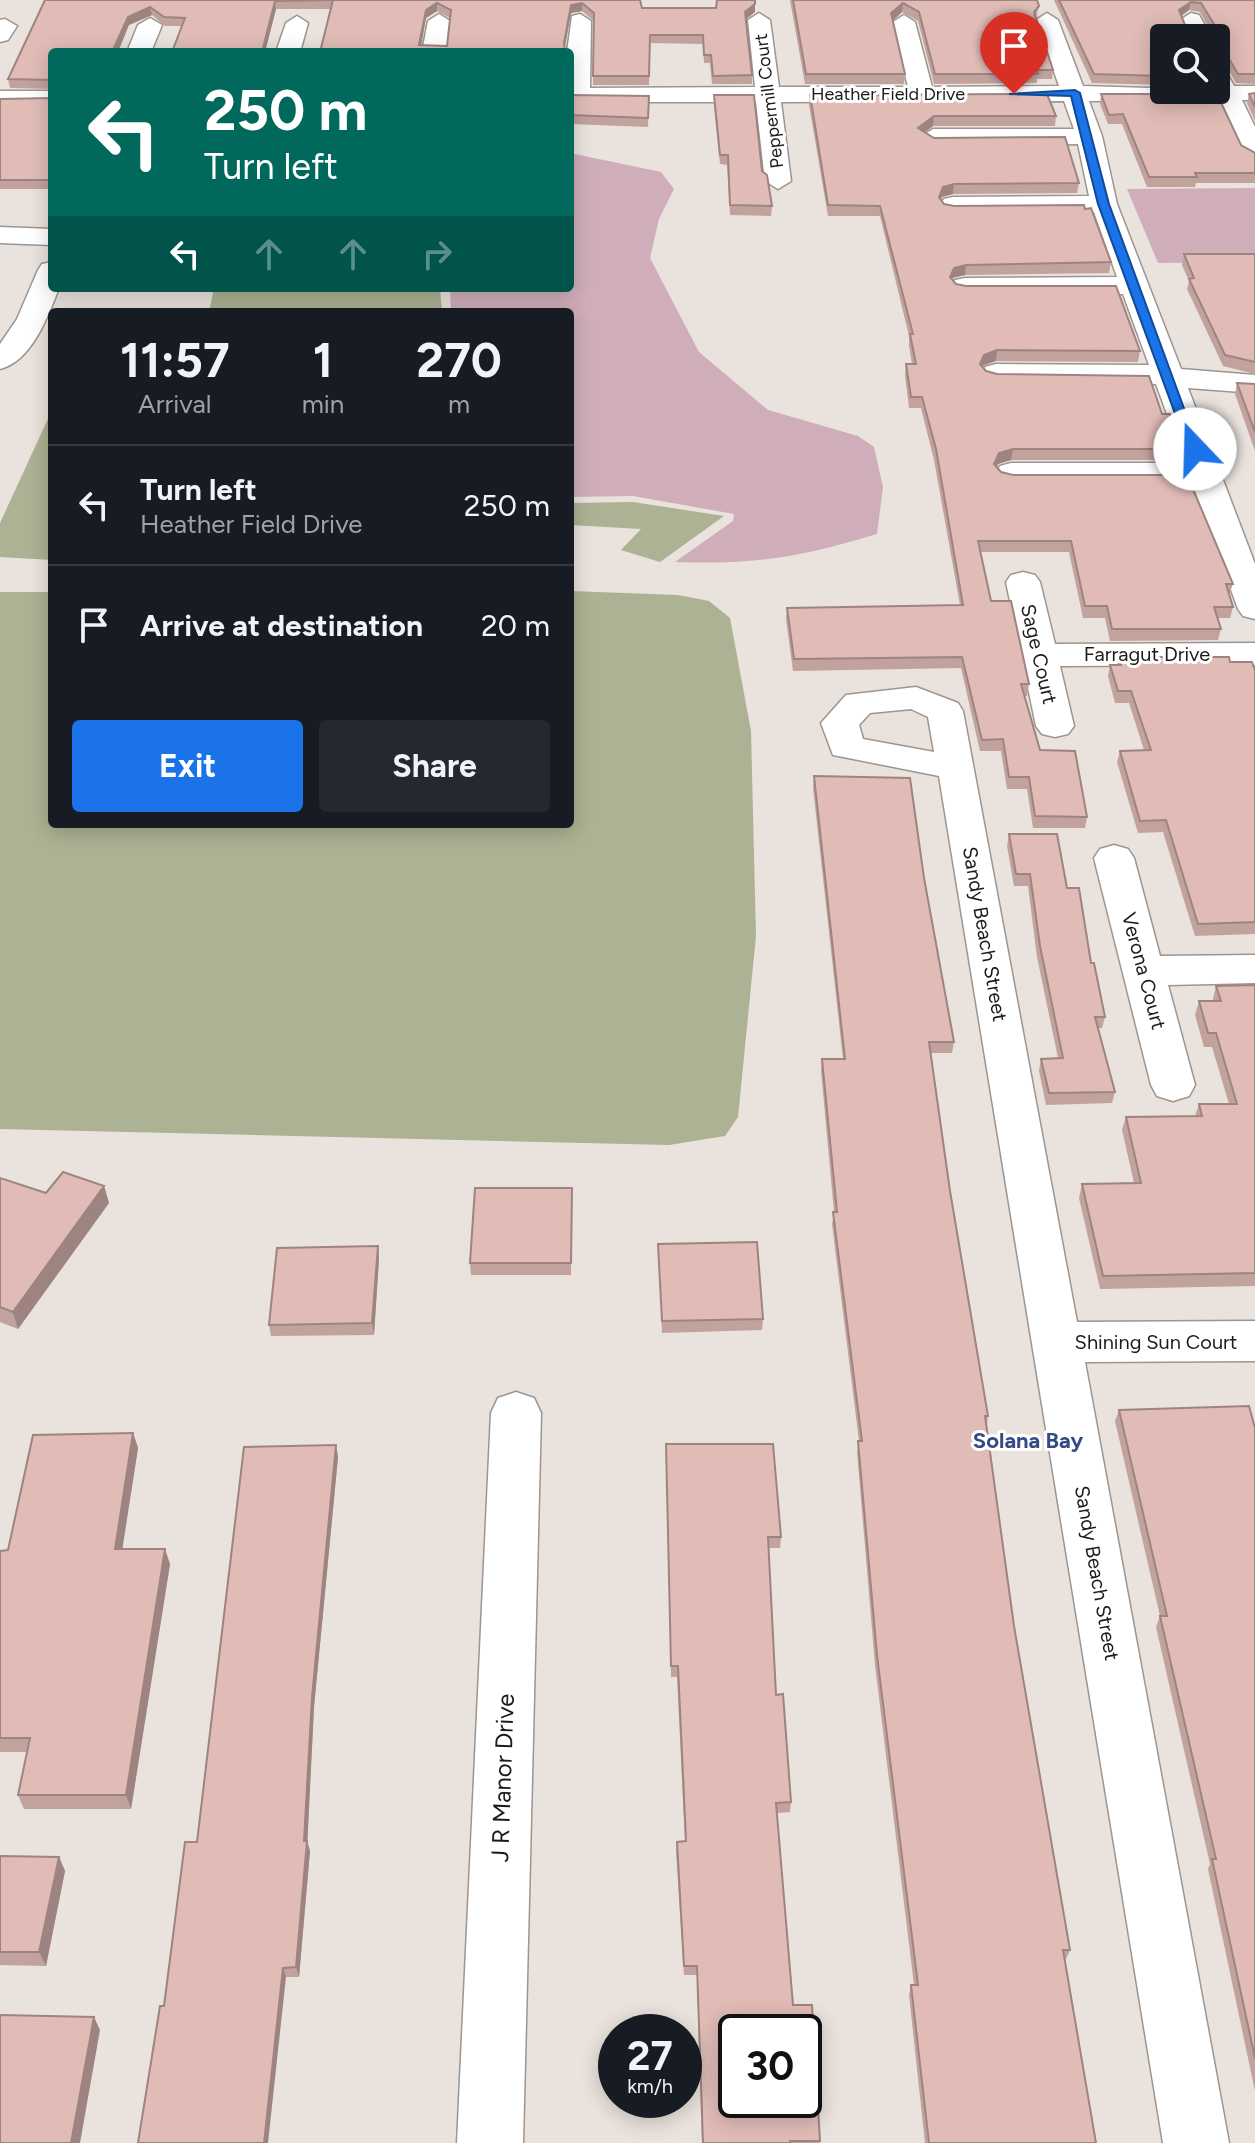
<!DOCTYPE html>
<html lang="en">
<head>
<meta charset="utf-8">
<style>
  body { margin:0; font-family:Figtree,sans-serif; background:#242831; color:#f1f3f6; height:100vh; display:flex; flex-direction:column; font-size:30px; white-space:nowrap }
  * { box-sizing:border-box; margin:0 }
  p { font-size:26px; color:#9ea1a6 }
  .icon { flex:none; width:44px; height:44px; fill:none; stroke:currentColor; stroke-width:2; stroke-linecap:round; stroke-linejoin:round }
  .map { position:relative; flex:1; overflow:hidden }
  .side { position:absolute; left:48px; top:308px; width:526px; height:520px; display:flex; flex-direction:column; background:#171b24; border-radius:8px; box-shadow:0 4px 20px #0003 }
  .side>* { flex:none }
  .top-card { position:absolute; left:48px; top:48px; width:526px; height:244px; border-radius:8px; box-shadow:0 4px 20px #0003; background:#00695c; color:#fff; overflow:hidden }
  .buttons { position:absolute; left:1150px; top:24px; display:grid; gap:16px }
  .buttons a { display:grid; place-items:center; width:80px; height:80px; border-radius:8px; background:#171b24; box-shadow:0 4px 20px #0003; font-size:40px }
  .speed { position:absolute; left:598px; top:2014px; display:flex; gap:16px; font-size:40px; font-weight:700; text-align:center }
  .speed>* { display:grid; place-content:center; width:104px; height:104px; border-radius:50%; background:#171b24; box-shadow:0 4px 20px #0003; line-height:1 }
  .speed small { font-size:20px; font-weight:400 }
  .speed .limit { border:4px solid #111; border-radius:12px; background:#fff; color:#111 }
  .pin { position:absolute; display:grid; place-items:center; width:68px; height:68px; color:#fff; margin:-82px -34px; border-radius:50% 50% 50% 0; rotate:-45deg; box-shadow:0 0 8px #0007 }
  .pin .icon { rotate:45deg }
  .me { position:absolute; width:88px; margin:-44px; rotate:339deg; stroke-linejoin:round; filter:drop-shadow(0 0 6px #0008) }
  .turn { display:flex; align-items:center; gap:28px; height:168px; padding:0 24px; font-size:36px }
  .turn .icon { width:104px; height:104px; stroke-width:2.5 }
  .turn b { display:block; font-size:56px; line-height:68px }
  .lanes { display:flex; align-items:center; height:76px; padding:0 24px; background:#0003; justify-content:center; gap:40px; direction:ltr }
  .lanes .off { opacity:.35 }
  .eta { display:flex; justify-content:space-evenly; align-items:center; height:136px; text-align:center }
  .eta b { font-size:48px; font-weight:700; line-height:56px }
  .button { display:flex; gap:16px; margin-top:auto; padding:16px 24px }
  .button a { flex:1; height:92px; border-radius:8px; background:#1a73e8; color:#fff; font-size:32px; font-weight:700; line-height:92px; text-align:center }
  .button a+a { background:#242831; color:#f1f3f6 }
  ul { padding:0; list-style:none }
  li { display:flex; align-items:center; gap:24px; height:120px; padding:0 24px; border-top:2px solid #363941 }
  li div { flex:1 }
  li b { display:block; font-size:30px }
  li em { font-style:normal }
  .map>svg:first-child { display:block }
  .green { fill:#d0aeb9 }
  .water { fill:#acb293 }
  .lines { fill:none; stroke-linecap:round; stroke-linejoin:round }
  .minor-casing { stroke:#9c9590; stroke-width:3 }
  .minor { fill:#fff; fill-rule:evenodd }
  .wall { fill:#c2a29d; fill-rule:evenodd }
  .shaded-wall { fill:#9e8480 }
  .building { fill:#e1bcb7; stroke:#9e8480; stroke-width:2; fill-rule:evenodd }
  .route { fill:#1a73e8; stroke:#114b97; stroke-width:2 }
  .labels { text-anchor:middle; stroke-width:6; stroke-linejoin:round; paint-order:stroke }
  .far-street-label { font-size:18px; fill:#1d1b19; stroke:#fff }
  .street-label { font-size:20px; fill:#1d1b19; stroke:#fff }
  .neighbourhood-label { font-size:22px; font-weight:bold; fill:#354b85; stroke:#fff }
  .near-street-label { font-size:24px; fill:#1d1b19; stroke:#fff }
</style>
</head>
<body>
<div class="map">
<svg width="1255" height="2143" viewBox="0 0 1255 2143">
  <rect width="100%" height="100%" fill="#eae2dc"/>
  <path class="green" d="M570,153l91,19 13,17 -15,30 -9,39 49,94 69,58 90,26 16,11 9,40 -6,47c-76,23 -122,31 -202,28l58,-41 1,-7 -101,-18 -63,1v-185h-119l-1,-24h120z
    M1255,188v74l-97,1 -31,-74z"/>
  <path class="water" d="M214,288h226l2,24h-233z
    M52,410v150l-52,-3v-34z
    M633,502l91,14 -64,46 -39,-12 20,-21 -71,-4v-22z
    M570,591l108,4 31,6 21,17 21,113 5,205 -18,181 -13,19 -56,9 -669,-16v-537h52v232h518z"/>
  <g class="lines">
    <defs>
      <path id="minor" d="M759,13l11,7 9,67h129l-15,-65 11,-7 11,7 17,65 127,-1 -23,-66 11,-7 11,7 25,66 133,4v-24l8,2 10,18h21v14h-13l13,27v34l-13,-8 -25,-53 -128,1 13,35 15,68 64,165 74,6v18l-67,-5 67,176v55l-12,-3 -5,-7 -46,-126h-181l-11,-3 -5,-7 5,-7 11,-3h174l-29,-79 -160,-2 -11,-3 -4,-6 4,-6 11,-3 153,1 -26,-71h-158l-10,-2 -4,-6 4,-6 10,-2 152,-1 -23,-65 -141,1 -9,-2 -4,-6 4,-6 9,-2 136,-1 -11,-52 -145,1 -13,-8 13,-8h141l-10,-28 -283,1 10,79 -13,8 -13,-8 -9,-79h-186l-3,-50 5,-36 8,-2 11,7 -1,67 165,-1 -7,-67z
        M1191,13l8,2 13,23h-24l-8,-18z
        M439,14l11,7 -4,31h-24l6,-31z
        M297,16l11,7 -8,29h-24l10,-29z
        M150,18l12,7 -11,27h-24l11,-27z
        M5,19l12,7 -9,14 -8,2v-22z
        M0,91h52v14h-52z
        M0,227l52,2v16l-52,-2z
        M52,262v26h7c-11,28 -27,73 -59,81v-25l17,-25 21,-49 4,-6z
        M1023,572l12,3 5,7 15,62 200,-1v22l-195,1 14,60 -6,8 -13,3 -13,-3 -6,-8 -30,-144 5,-7z
        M916,687l42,16 5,8 114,611 178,-1v40l-170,1 144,781h-66l-224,-1367 -106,-21 -12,-32 25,-28zM911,709l17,8 6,35 -71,-13 -4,-14 11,-12z
        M1114,845l14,4 6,9 26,98 95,-1v28l-87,2 27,100 -6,11 -16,5 -16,-5 -6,-11 -57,-227 6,-9z
        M516,1392l18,6 7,15 -18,730h-66l34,-730 7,-15z"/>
    </defs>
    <use href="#minor" class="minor-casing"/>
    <use href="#minor" class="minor"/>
  </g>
  <path class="wall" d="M45,0h595l2,8h74l39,-4v8l-9,7 6,56v9h-40l-2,-21h-6l-1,-19 -53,-1 -1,42h-56l1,-64 -12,-10 -11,2 -7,37 -244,2 10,-43h-54l-11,43h-93l10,-26h-17l-13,-11 -23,10 -77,64 -42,-1 -2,-9zM437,11l13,7 -3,28 -26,-1 5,-27z
    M790,0h247l2,6 -3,11 17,53 -1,9h-15v4l-103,1 -16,-63 -16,-9 -9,9 12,53 -1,10h-99z
    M1054,0h201v84l-19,-1 -9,-16 -63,-29v47l-72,-2zM1189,10l11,2 10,18h-23l-6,-14z
    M1255,93v28l-8,-18 2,-9z
    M1101,94l140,51 14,8v30h-59l-1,4h-48l-25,-63h-14l-8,-20z
    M570,95l79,1 -1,31 -78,-3z
    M714,95l48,76 10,35 -1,10 -41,-1 -3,-50 -7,-1 -6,-59z
    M810,95l246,21 -1,10h-122l-8,6 9,6 145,45 -2,10 -124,1 -11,3 -1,2 3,5 10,2 131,3 26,53 -2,11 -144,2 -13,3v2l4,4 184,67 -2,11 -142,-1 -14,6 4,4 176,43 20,31 -3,11h-4l-1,4h-163l-13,4 -2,3 5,5 232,112 -4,11 4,12 -3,11h-12l3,11 -3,11 -108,1 -5,-23h-22l-14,-66h-89l11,49 38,83 -2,12h-3l16,54 47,67 -2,11h-52l-6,-39h-20l-6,-38h-21l-19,-83 -168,3 -7,-52 1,-11 173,-3 -26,-145 -13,-52h-12l-4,-33 1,-11h6l-3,-19v-9l-29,-120h-52l-19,-111z
    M52,98l-1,91h-51v-90z
    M1184,254h71v120l-32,-8 -36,-77 2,-8 -7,-16z
    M1237,383l18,1v67l-20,-57z
    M1119,657l111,5 25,8v264l-60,2 -32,-104 -25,1 -21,-71 3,-11 24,-1 -15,-47h-14l-7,-27 2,-11h7z
    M814,776l110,102 30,164 -2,11h-22l20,138 38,225 -1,9 27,201 56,324 -4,9h-1l31,184h-171l-16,-148 2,-10h3l-39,-320 -18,-213 2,-11 -27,-217 2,-12 -13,-141 1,-12h21l-30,-271z
    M1009,834l58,54 24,75 14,54 -3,11h-4l17,64 -3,11 -66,2 -7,-34 2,-12 17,-1 -21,-101 -9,-71h-14l-7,-40z
    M1255,985v301l-155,3 -21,-91 3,-14 52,-1 -12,-53 4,-13 69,-1 4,-12h30l-17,-57h-8l-9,-32 4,-14h14v-2l3,-13z
    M0,1178l46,15 58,-7 5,17 -91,126 -18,-7z
    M572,1188l-1,87h-100l-1,-12z
    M658,1244l105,75 -1,11 -100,3z
    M378,1246l1,12 -5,77 -103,1 -2,-11z
    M1119,1410l136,18v663l-47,-222 2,-5 -54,-237 4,-11 -45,-195z
    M133,1433l5,15 -16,101 48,15 -39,245h-107l-6,-14 9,-43h-27v-201l8,-1z
    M336,1445l2,12 -24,250 -7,134 3,10 -11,126h-13l-89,-135z
    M666,1455l115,82 -1,11h-11l7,147 15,107 -1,10 -13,1 16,192 27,138h-118l-5,-168h-13l-8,-124 1,-9 8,-1 -8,-164h-6z
    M0,1856l59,1 6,14 -19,95 -46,-1z"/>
  <path class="shaded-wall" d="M275,1l1,8 -11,43h-3z
    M1191,2l-2,8 -12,9 2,-9z
    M437,3v8l-11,7 -6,34 -1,-7 7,-35z
    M582,3v8l-11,2 -7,39v-9l7,-38z
    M903,3l-1,9 -12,11 1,-10z
    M755,4v8l-10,8v-8z
    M150,7l2,8 -23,10 -11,27h-6l16,-35z
    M934,116l-1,10 -16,12 1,-10z
    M52,173v13l-1,3 -2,-9z
    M954,184l-1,10 -11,3 -4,10 1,-10 4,-10z
    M966,265l-1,10 -13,3 -4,10 2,-11 4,-9z
    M997,350l-1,11 -14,4 -4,10 2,-11 4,-9z
    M1013,449l-2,11 -13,4 -5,11 1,-11 5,-11z
    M104,1186l5,17 -91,126 -5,-17z
    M378,1246l1,12 -5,77 -2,-12z
    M133,1433l5,15 -18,116 -5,-15z
    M336,1445l2,12 -24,250 -7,144 -3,-10 8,-144z
    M165,1549l5,15 -39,245 -5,-14z
    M307,1841l3,10 -11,126 -3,-10z
    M59,1857l6,14 -19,95 -7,-14z
    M283,1968l3,9 -18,166h-4z
    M94,2017l6,13 -20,113h-9z"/>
  <path class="building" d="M45,0h595l2,8h74l1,-8h38v4l-10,8 7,63 -39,1 -2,-21h-7l-1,-20h-53l-1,41h-56l1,-63 -12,-10 -11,2 -7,38 1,9h-245l13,-52 -58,1 -13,51h-90l13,-34 -21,-1 -14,-10 -22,10 -16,35h-60v28l-44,-1zM437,3l14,7 -4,36 -28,-1 7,-35z
    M793,0h244l2,6 -5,6 19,58h-17l2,4h-103l-16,-62 -16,-9 -12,10 14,61h-99z
    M1059,0h196v74h-17l-10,-17 -10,-3 -2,2v-18h-52v38l-70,-2zM1191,2l10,1 16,26 -30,1 -8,-20z
    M1255,93v14l-6,-13z
    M1047,94l9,22h-122l-16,12 16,10 131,-1 14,46 -125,1 -11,3 -4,10 5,7 10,2 130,-1 1,4 6,-1 20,54 -145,3 -12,3 -4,9 6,7 10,2h150l24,65 -143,-1 -13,5 -4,9 6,7 11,3 152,2 13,38h8l12,31h-7l1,4h-163l-14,4 -5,11 7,8 12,3h174l46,109h-7l7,23h-19l7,22h-109l-5,-23h-22l-14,-65h-93l13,60h20l18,83h-8l19,66 35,1 12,66 -52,-1 -6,-39h-20l-6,-38 -21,1 -20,-83 -168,2 -7,-51 176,-3 -27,-156 -14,-52h-11l-5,-33h10l-6,-30h3l-33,-128 -52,-1 -18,-110z
    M1101,94h116l24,51 14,8v20h-60l2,4h-48l-26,-63 -14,1z
    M570,95l79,1 -1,22 -78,-3z
    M714,95h40l8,76 5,4 5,31 -42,-1 -2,-50h-8z
    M52,98v75l-3,7h-49v-81z
    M1184,254h71v108l-30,-7 -36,-76 5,-1z
    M1237,383l18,1v48z
    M1119,657h110l1,5h22l3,8v252l-57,2 -32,-104 -26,1 -20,-70 31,-1 -20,-59h-13l-8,-26h11z
    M814,776l96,2 14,100 30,164h-25l21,149 38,225h-3l29,210 56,324h-7l33,193h-167l-18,-158h7l-41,-330 -19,-214h4l-29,-229h4l-15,-153h23z
    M1009,834h48l10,54h12l12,75h3l11,54h-10l20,75 -66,1 -8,-34 22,-1 -23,-112 -10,-72h-14z
    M1255,985v288l-152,3 -21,-92 59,-1 -15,-66 76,-1 -3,-12h38l-21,-71h-8l-9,-32h22l-5,-15z
    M63,1172l41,14 -91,126 -13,-5v-129l46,15z
    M475,1188h97l-1,75h-101z
    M757,1242l6,77 -101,2 -4,-77z
    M378,1246l-6,77 -103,2 8,-77z
    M1249,1406l6,22v630l-43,-199h4l-56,-243h7l-48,-206z
    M133,1433l-18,116h50l-39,246h-108l12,-57h-30v-187l8,-1 25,-115z
    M666,1444h107l8,93h-13l8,158 7,-1 8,108 -15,1 17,202h19l8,136h-30v2h-87l-6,-177h-13l-7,-124 9,-1 -8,-175h-7zM736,2032h68v68h-68z
    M336,1445l-24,252 -8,144h3l-11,126 -13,1 -19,175h-126l22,-137h4l21,-164h12l47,-395z
    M0,1856l59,1 -20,95h-39z
    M0,2015l94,2 -23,126h-71z"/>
  <path class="route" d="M1075,90l5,3 29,111 91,248 -12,-3 -90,-245 -27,-108 -62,-2z"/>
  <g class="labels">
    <g class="far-street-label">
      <text x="888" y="100">Heather Field Drive</text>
      <text transform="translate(769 101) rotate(-97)" y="6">Peppermill Court</text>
    </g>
    <g class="street-label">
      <text transform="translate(1039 654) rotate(77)" y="7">Sage Court</text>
      <text x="1147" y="661">Farragut Drive</text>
      <text transform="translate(985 934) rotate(80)" y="7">Sandy Beach Street</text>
      <text transform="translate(1144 971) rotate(75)" y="7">Verona Court</text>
      <text x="1156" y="1349">Shining Sun Court</text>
      <text transform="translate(1097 1573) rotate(80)" y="7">Sandy Beach Street</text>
    </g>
    <g class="neighbourhood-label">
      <text x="1028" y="1448">Solana Bay</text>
    </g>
    <g class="near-street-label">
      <text transform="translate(503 1778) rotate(-88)" y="8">J R Manor Drive</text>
    </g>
  </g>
</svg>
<div class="buttons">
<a><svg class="icon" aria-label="search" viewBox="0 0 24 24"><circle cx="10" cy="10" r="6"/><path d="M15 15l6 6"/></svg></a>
</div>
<div class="speed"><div>27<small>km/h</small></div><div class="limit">30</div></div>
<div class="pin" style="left:1014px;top:94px;background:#d93025"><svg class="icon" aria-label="arrive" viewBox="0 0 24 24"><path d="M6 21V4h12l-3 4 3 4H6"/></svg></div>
<svg class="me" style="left:1195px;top:449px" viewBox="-20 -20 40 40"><circle r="19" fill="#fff"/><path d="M0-13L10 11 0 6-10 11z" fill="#1a73e8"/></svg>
<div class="top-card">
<div class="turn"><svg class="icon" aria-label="left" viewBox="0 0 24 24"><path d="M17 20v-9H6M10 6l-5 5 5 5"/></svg><div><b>250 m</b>Turn left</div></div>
<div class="lanes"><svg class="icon" aria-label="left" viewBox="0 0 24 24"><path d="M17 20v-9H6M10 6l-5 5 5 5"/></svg><svg class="icon off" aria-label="ahead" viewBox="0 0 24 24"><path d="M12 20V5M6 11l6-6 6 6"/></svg><svg class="icon off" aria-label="ahead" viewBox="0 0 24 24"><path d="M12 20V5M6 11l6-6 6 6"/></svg><svg class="icon off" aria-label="right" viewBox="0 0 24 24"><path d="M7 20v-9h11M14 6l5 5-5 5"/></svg></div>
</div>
<section class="side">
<div class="eta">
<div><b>11:57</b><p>Arrival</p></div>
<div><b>1</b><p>min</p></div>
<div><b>270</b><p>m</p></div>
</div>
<ul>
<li><svg class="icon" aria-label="left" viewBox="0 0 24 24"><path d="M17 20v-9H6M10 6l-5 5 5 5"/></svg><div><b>Turn left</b><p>Heather Field Drive</p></div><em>250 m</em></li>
<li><svg class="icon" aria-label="arrive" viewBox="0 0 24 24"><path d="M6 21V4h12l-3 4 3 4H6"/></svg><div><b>Arrive at destination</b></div><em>20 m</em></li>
</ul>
<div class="button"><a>Exit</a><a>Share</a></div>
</section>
</div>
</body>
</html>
